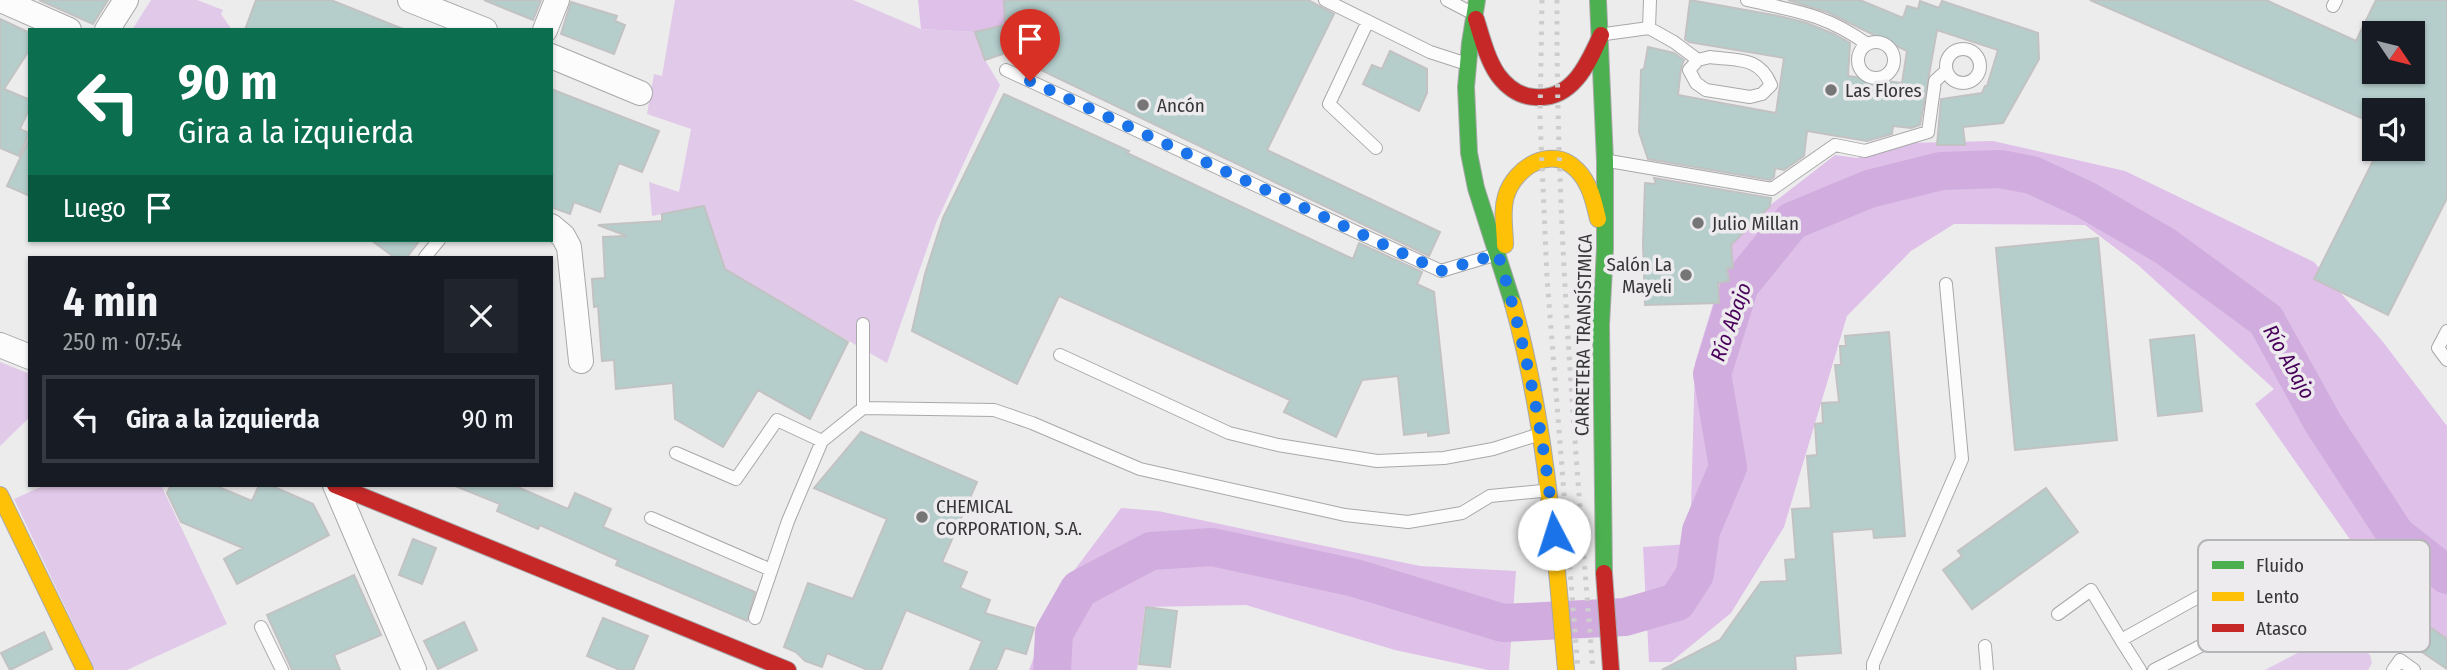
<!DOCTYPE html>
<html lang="es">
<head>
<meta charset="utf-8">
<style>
  body { margin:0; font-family:"Fira Sans Condensed",sans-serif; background:#20242c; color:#f1f3f6; height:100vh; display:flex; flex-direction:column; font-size:26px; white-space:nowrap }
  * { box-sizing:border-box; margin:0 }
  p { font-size:23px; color:#9ea1a6 }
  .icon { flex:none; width:38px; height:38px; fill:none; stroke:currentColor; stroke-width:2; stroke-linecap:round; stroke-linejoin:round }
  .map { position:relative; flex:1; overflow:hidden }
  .sheet { position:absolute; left:28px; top:256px; width:525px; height:231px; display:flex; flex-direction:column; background:#171b24; border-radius:0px; box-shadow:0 2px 5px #0004 }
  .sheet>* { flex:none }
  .top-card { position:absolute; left:28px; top:28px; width:525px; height:214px; border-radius:0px; box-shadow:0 2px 5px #0004; background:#0b6e4f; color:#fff; overflow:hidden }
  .needle { width:46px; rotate:125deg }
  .tools { position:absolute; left:2362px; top:21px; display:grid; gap:14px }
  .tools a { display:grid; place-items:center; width:63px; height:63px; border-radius:0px; background:#171b24; box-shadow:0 2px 5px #0004; font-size:35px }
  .pin { position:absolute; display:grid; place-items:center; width:60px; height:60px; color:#fff; margin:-72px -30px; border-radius:50% 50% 50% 0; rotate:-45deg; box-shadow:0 0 7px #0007 }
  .pin .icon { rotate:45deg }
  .me { position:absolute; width:77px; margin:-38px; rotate:355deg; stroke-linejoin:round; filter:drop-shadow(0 0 5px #0008) }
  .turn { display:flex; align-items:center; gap:24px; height:147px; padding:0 35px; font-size:32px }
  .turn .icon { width:91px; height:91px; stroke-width:2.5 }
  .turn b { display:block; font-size:49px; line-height:60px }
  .then { display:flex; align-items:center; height:66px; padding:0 35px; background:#0003; gap:14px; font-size:26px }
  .round { display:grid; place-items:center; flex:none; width:74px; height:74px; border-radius:0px; background:#20242c }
  .overview { display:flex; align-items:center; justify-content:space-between; height:119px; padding:0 35px }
  h1 { font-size:42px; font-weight:700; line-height:52px }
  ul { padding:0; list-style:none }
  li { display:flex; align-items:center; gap:21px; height:88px; margin:0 14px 10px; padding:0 21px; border:4px solid #363941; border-radius:0px }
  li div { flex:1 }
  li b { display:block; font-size:26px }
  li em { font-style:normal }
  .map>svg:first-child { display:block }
  .green { fill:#e1c9e9 }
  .forest { fill:#dec0e8 }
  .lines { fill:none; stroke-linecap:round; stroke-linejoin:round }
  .river { stroke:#d1acde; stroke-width:38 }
  .building { fill:#b5cecc; stroke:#c2c2c2; stroke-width:2; fill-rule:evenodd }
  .lane-casing { stroke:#a9a8a9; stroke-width:14 }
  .street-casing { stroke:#a9a8a9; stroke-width:26 }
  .fast-casing { stroke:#a9a8a9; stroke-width:18 }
  .slow-casing { stroke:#a9a8a9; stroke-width:18 }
  .jam-casing { stroke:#a9a8a9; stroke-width:18 }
  .lane { stroke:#fcfcfc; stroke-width:12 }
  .street { stroke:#fcfcfc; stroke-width:24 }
  .fast { stroke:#4caf50; stroke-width:16 }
  .slow { stroke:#ffc107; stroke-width:16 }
  .jam { stroke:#c62828; stroke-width:16 }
  .rail { stroke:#cecdce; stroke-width:5; stroke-dasharray:3.5 7; stroke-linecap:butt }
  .route { stroke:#1a73e8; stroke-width:12; stroke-dasharray:0 21.6 }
  .poi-dot { fill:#777677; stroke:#edebee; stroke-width:2.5 }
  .labels { text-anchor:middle; stroke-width:7; stroke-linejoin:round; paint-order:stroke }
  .poi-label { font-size:19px; fill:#373738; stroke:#edebee; text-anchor:start }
  .street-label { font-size:19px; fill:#373738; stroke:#edebee }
  .water-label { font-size:21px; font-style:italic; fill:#48005a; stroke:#edebee }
  .key { fill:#edebee; stroke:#b6b5b7; stroke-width:2 }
  .key-label { font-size:19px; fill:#373738 }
</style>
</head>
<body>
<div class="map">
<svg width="2447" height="670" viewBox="0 0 2447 670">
  <rect width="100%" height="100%" fill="#edeced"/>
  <path class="green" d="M151,0h46l26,10 -2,4 11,16h-100z
    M675,0h178l68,29 54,3 10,28 15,25 -64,138 -49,140 -162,-94 -21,-63 -52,10 -3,-34 30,10 12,-63 -44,-15 7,-40 8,2z
    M0,362l30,12v43l-30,29z
    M45,485h116l66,139 -100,46h-32l-81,-171z
    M2369,616l15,10 -19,24 5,5 2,8 -4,7h-103z"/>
  <path class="forest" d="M918,0h86l1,27 -3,-2 -27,7 -54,-3z
    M1993,141l132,30 189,91 69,80 64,84v213l-53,-37 -139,-198 19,-15 -136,-124 -53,-40 -131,-1 -43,27 -64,65 -63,211 -53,86 -60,49h-22l-6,-115 47,-3 5,-181 36,-118 42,-42 62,-48 22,3 49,-15z
    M1121,508l37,3 262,55 96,5 -7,99h-21l-93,-20 -149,-45 -101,2 -8,63h-108l32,-82z"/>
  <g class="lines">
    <path class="river" d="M1052,670l2,-37 25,-44 72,-38 61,-4 143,31 148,45 122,-6 52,-15 18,-28 6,-43 27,-64 -16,-93 28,-89 52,-64 77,-32 72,-18 59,-2 32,6 54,25 79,46 101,74 57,103 73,112 51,40"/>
  </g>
  <path class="building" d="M39,0h69l-15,24z
    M256,0h75l72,29 -158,1z
    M484,0h57l-8,20z
    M1004,0h304l26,14 -67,136 173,82 -11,24 -409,-196 7,-14 -42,14 -10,-28 30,-7z
    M1690,0l89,16 28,7 27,11 16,9 -2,33 54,7 5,-32 -80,-39 -39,-12h72l43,18 4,-12 11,3 2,-8 19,7 3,-7 96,32 1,26 -36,64 -40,4 2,18h-28l4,-46 41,-6 3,-7h2l11,-36 -61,-20 -17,95 -9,3 -18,-2 -1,8 -25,7 -60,-10 -3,25 -20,14 -9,-2 -1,9 -4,3 -122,-21 -9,-27 2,-62 3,-1 4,-22 26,6 10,7 -3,8 -3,27 98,18 8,-55 -95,-16 -4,-3z
    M2090,0h176l90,41 20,-41h71v198l-59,117 -74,-36 65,-130h34v-39h-38v14zM2375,33h38v39h-38z
    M571,2l46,14 -2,5 10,4 -11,29 -53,-20z
    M0,19l30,14v16l-26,40 26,11v7l-10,22 9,4 -10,23 -19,-8z
    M1390,51l37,18v24l-8,18 -56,-27 9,-19 10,4z
    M551,89l108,42 -17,41 -23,-9 -19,49 -26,-10 -4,12 -19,-7z
    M1004,94l125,57 -2,2 226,106 6,-16 63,29 -5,12 17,8 15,141 -21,3v-4l-24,3 -6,-59 -36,4 -26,57 -52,-25 6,-12 -231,-104 -42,88 -105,-53 13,-57 18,-56z
    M30,137v59l-23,-10z
    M1654,178l117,20 -1,8 -39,39 2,23h-6l2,13 -11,2 1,20 -74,2 -2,-62 2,-60 11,1z
    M704,206l21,63 123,73 -38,77 -52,-29 -35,57 -48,-28 -2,-36 -57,6 -2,-29 -12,1 -4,-55 -4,1 -2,-28 13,-1 -2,-41 24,-1 -29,-11 64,-4v-7z
    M2098,238l19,202 -102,10 -19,-202z
    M371,240h49l-13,17h-13z
    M1889,332l16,204 -31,2 -1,-9 -41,3 9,121 -46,3 1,14h-134l58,-30 41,-58 26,-1 -2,-21 11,-1 -4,-50 19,-1 -4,-52 10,-1 -2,-31 8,-1 -1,-20 17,-1 -4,-37h6l-1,-19h6l-1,-10z
    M2194,335l8,76 -44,5 -8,-76z
    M861,432l116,50 -35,80 25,10 -7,16 30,12 -5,13 49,15 -8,26 -21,-6 -9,22h-26l12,-29 -76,-31 -25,60h-13l-41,-17 -5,14 -17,-6 -9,-9 -12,-5 24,-64 45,16 34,-80 -73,-31z
    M171,485h43l38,16 7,-16h11l43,19 16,31 -92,49 -13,-25 19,-11 -62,-26 -14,-29z
    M453,485h60l55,24 7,-16 36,16 -8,18 152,65 -8,29 -131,-56 2,-5 -78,-35 -2,4 -41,-18 3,-7z
    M2046,488l32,44 -106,77 -29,-39 19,-14 -4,-5z
    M413,539l23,9 -14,36 -23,-9z
    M354,575l27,60 -47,20 6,15h-48l-25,-55z
    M2394,602l53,37v30l-78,-53z
    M1146,607l31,4 -7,56 -31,-3z
    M603,618l45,18 -15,34h-13l-33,-14z
    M464,622l13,28 -39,19 -14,-28z
    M44,632l8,17 -42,21 -9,-17z"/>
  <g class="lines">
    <defs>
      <path id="lane" d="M1325,0l105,52 34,11
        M1447,0l23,12
        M1747,0c49,11 78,14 120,44
        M2333,6l3,-6
        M1368,21l-39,83 47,44
        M1649,28l25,14 24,18
        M1605,34l44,-6 1,-28
        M1858 60a18 18 0 1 1 36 0a18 18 0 1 1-36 0Z
        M1946 66a17 17 0 1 1 34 0a17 17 0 1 1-34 0Z
        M1710,57c28,4 49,-1 61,28l-9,9 -12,3 -44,-7 -10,-7 -7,-13 9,-10z
        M1006,70l435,201 53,-16
        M1609,161l163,28 63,-44 30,6 63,-19 7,-51 11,-10
        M425,257l14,-17
        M863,324v84
        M2447,331l-9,17 9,12
        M1060,355l169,78 49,12 99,16 67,-3 49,-9 44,-14
        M676,453l60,26 41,-59 45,21
        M651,518l120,52
        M2058,614l33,-24 30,50
        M755,618l33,-97 34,-80 41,-33 131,2 38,13 108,46 205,46 63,7 54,-9 28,-17 52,-5
        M261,627l21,43
        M1985,646l2,24
        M1873,670v-6l89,-205 -16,-175
        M2140,670l-19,-30 135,-75 26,39 -128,66
        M2393,670l7,-10 14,10"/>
      <path id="street" d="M1,0l68,30
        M410,0l75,30
        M107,30l19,-30
        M545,30l12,-30
        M551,56l89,37
        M551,226l12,10 6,11 12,114
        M0,345l30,12
        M335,485l79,185"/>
      <path id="fast" d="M1477,0l-7,43 -4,44 3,66 7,35 37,116
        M1598,0l7,161v87l-4,77 3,248"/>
      <path id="slow" d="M1505,245c0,-16 -4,-33 1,-49 9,-29 46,-52 71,-26 13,13 17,32 21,49
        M1513,304c33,118 42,244 53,366
        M0,495l85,175"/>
      <path id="jam" d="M1476,19c6,19 11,40 22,56 9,12 21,21 36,22 38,4 54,-33 67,-62
        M335,485l453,185
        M1604,573l7,97"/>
    </defs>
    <use href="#lane" class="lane-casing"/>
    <use href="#street" class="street-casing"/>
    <use href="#fast" class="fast-casing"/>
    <use href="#slow" class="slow-casing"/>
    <use href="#jam" class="jam-casing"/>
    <use href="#lane" class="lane"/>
    <use href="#street" class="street"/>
    <use href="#fast" class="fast"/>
    <use href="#slow" class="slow"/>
    <use href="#jam" class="jam"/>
    <path class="rail" d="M1542,0l-2,119 7,159 31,392
      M1557,0c-1,224 18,447 36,670"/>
  </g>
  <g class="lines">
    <path class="route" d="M1030,81l411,190 57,-17c28,92 47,185 56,280"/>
  </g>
  <g class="poi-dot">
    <circle cx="1831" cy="90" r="7"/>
    <circle cx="1143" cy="105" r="7"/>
    <circle cx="1698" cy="223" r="7"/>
    <circle cx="1686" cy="275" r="7"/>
    <circle cx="922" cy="517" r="7"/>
  </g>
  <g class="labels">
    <g class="poi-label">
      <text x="1845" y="97">Las Flores</text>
      <text x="1157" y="112">Ancón</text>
      <text x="1712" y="230">Julio Millan</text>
      <text x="1672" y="271" text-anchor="end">Salón La<tspan x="1672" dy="22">Mayeli</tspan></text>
      <text x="936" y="513">CHEMICAL<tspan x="936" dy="22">CORPORATION, S.A.</tspan></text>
    </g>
    <g class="street-label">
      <text transform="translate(1583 335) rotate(-89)" y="7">CARRETERA TRANSÍSTMICA</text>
    </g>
    <g class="water-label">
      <text transform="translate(1731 322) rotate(-70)" y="7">Río Abajo</text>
      <text transform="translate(2289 362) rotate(60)" y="7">Río Abajo</text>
    </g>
  </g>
  <rect x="2198" y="540" width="232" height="112" rx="10" class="key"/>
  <rect x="2212" y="561" width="32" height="8" fill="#4caf50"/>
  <rect x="2212" y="592" width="32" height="9" fill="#ffc107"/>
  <rect x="2212" y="624" width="32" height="8" fill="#c62828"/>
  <g class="key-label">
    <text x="2256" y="572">Fluido</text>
    <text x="2256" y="603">Lento</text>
    <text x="2256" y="635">Atasco</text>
  </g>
</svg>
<div class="tools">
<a><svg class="needle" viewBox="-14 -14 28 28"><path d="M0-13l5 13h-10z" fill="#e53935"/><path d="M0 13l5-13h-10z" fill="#9ea1a6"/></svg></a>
<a><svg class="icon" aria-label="sound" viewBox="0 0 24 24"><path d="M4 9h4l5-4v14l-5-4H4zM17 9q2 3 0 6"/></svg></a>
</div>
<div class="pin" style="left:1030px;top:81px;background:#d93025"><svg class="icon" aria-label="arrive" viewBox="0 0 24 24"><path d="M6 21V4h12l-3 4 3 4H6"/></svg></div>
<svg class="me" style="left:1554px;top:534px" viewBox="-20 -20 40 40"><circle r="19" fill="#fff"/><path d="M0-13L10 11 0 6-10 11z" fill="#1a73e8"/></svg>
<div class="top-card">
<div class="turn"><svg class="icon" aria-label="left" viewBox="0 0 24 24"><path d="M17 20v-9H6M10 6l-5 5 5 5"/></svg><div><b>90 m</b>Gira a la izquierda</div></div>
<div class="then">Luego<svg class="icon" aria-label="arrive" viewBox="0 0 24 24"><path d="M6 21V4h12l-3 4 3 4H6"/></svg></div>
</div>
<section class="sheet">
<div class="overview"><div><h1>4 min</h1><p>250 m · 07:54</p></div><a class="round"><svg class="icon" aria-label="close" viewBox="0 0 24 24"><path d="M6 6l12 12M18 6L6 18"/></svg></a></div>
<ul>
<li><svg class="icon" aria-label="left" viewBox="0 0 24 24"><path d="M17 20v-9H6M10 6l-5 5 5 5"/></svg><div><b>Gira a la izquierda</b></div><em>90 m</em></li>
</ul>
</section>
</div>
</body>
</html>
